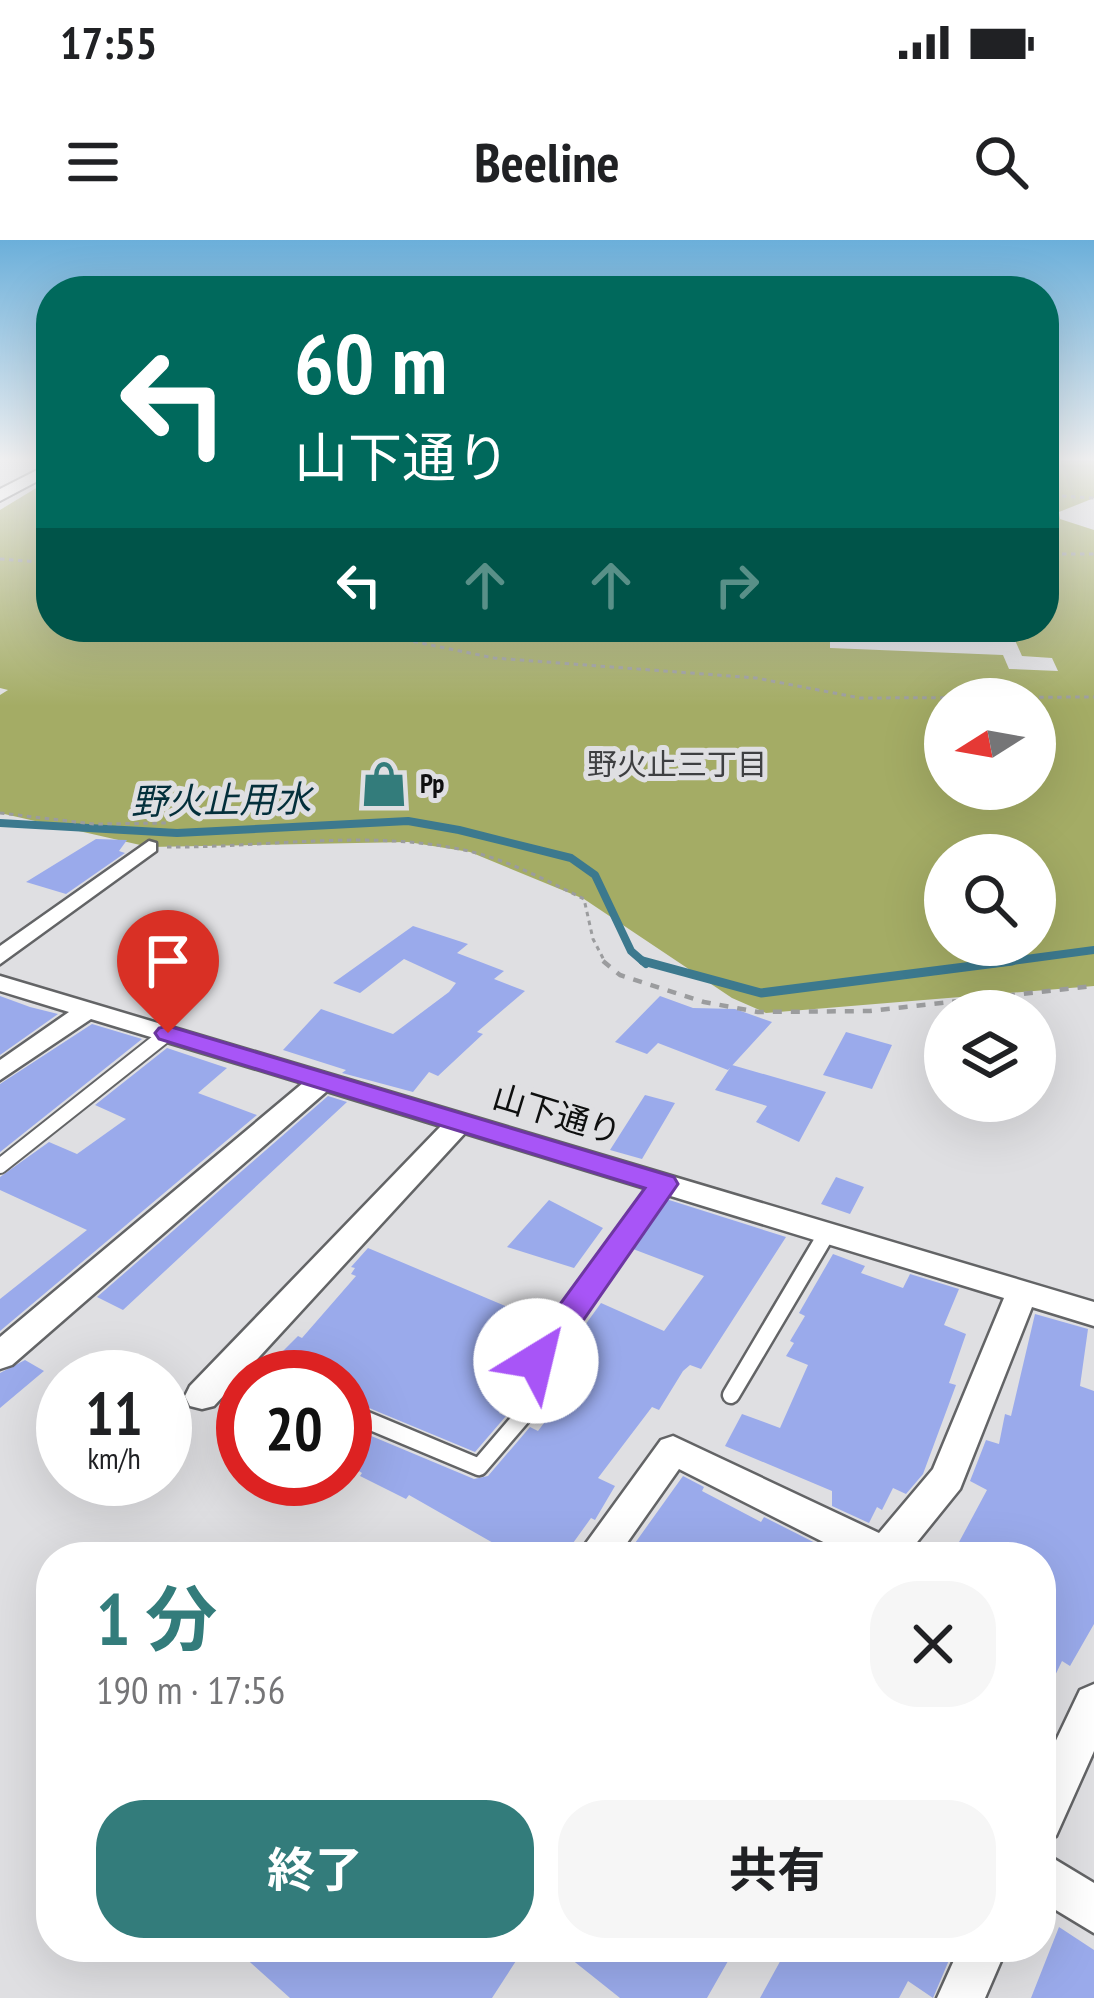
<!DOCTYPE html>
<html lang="ja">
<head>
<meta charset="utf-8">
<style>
  body { margin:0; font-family:"PT Sans Narrow","Noto Sans JP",sans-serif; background:#f6f6f6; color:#202124; height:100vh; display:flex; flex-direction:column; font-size:45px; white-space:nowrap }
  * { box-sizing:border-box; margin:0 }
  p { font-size:39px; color:#757577 }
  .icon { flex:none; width:66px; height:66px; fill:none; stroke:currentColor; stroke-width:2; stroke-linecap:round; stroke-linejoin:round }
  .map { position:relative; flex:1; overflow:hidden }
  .details { position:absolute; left:36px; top:1302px; width:1020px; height:420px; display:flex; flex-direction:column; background:#fff; border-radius:48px; box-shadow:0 12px 48px #0002 }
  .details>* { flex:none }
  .guide { position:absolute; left:36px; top:36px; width:1023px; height:366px; border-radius:48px; box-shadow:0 12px 48px #0002; background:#00695c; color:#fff; overflow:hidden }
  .needle { width:78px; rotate:259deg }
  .controls { position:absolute; left:924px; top:438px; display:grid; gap:24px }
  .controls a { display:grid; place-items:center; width:132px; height:132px; border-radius:50%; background:#fff; box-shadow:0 12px 48px #0002; font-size:60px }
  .speed { position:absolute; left:36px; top:1110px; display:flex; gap:24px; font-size:60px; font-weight:700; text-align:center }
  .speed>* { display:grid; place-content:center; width:156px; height:156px; border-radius:50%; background:#fff; box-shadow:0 12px 48px #0002; line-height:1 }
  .speed small { font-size:30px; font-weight:400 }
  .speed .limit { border:18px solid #d22; background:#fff; color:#111 }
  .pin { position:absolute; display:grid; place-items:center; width:102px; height:102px; color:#fff; margin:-123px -51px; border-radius:50% 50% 50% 0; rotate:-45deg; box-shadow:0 0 12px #0007 }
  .pin .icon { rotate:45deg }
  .me { position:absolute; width:132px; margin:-66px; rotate:36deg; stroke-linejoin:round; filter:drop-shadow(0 0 9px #0008) }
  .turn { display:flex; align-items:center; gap:42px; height:252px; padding:0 60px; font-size:54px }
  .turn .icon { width:156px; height:156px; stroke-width:2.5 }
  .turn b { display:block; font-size:84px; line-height:102px }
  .lanes { display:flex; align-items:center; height:114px; padding:0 60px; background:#0003; justify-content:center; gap:60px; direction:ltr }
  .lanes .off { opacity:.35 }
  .round { display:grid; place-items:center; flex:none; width:126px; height:126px; border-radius:48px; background:#f6f6f6 }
  .summary { display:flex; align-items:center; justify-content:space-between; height:204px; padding:0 60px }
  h1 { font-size:72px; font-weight:700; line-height:90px; color:#337c7b }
  .cta { display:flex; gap:24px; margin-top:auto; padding:24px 60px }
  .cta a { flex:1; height:138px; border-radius:48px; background:#337c7b; color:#fff; font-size:48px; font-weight:700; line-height:138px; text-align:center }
  .cta a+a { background:#f6f6f6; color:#202124 }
  .status { display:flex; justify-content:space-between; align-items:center; height:84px; padding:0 60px; background:#fff; direction:ltr }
  .status svg { height:33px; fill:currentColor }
  header { display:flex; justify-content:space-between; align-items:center; height:156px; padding:0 60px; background:#fff; font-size:54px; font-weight:700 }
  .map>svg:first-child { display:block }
  .forest { fill:#a4ac65; fill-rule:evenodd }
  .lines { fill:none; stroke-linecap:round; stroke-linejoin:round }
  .stream-far1 { stroke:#3c798e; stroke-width:8 }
  .stream { stroke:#3c798e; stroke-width:9 }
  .building { fill:#9aaaeb }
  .lane-far1-casing { stroke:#636466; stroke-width:18 }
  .lane-casing { stroke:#636466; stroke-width:21 }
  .street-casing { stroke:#636466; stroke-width:5 }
  .secondary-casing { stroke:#636466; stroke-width:4 }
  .path-far1 { stroke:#9b9c9e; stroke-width:3; stroke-dasharray:4.5 4.5; stroke-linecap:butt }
  .path { stroke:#9b9c9e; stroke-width:4.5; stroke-dasharray:9 9; stroke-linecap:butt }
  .lane-far1 { stroke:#fff; stroke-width:14 }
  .lane { stroke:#fff; stroke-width:16 }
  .street { fill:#fff; fill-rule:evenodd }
  .secondary { fill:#fff; fill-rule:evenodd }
  .route { fill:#a855f7; stroke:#6d37a1; stroke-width:3 }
  .labels { text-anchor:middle; stroke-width:10; stroke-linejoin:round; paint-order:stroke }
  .far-poi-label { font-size:27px; font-weight:bold; fill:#0e0f0f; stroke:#dfdfe2; text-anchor:start }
  .far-neighbourhood-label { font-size:30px; fill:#3e3f41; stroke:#dfdfe2 }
  .street-label { font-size:33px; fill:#0e0f0f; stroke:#dfdfe2 }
  .water-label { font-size:36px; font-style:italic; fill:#032f3b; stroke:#dfdfe2 }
</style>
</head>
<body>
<div class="status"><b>17:55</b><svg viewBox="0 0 49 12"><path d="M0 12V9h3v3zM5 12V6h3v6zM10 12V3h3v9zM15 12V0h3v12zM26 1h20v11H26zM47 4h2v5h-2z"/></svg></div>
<header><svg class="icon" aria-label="menu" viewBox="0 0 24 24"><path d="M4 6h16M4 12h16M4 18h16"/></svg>Beeline<svg class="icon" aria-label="search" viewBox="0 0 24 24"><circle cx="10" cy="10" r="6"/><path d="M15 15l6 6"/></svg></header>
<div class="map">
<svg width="1094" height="1758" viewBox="0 0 1094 1758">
  <rect width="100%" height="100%" fill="#dfdfe2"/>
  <path class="forest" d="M1044,220h50v38l-35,14 1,7 34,11v456l-328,27 -34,-15 -148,-99 -114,-47 -62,-10 -259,5 -149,-34v-118l8,-5 -8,-2v-178l51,-31v148h843l-64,15v6l173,7 6,14 49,2 -6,-13 -30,-2 -13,-29h35zM945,459h90v90h-90zM945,615h90v90h-90z"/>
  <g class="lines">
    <path class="stream-far1" d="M0,583l177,10 231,-12 51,9 112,28 24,17 36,76 15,13
      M989,724l105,-14"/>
    <path class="stream" d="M643,721l118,32 251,-32"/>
  </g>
  <path class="building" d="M96,599l31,1 -8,11 6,2 -59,41 -40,-12z
    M413,686l55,18 -11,9 47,18 -10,8 31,12 -48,41 6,2 -45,42 -9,-4 -16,20 -71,-19 4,-3 -63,-20 38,-41 72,25 56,-42 7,-9 -52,-24 -44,34 -27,-10z
    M0,756l30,11 28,7 -58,41z
    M660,756l33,12 42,1 37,13 -44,48 -70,-27 -11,11 -32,-12z
    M92,784l50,15 -142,113v-68z
    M846,792l46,13 -20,44 -49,-14z
    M167,808l60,20 -29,25 59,22 -257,216v-32l87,-69 -87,-40v-13l49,-35 28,12 49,-35 -31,-14z
    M732,825l94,27 -27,50 -43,-20 11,-16 -52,-16z
    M645,855l30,8 -33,56 -32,-9z
    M328,856l19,6 -224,208 -26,-13z
    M836,937l28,10 -14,27 -29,-10z
    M666,959l120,38 -85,132 -11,-4 -7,6 -24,39 -7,-3 -54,71 17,8 -20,34 -4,-2 -28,39h-68l7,-9 -93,-53 -3,4 -46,-23 2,-3 -17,-11v-37l129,54 14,-3 42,-49 8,4 44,-59 -13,-7 8,-11 -10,-4 34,-47 63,28 40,-55 -71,-27z
    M549,960l54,28 -29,40 -67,-21z
    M368,1008l166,70 -38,48 27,11 -24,36 7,3 -31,36 -130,-54v-21h-26l-40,-22 19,-19 4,2 54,-62 -5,-2 4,-6 -4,-1z
    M833,1014l32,12 -4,7 42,15 7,-14 49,15 -15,36 22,9 -17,49 7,2 -33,89 -17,20 -13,-6 -11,22 -5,-3 -8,16 -37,-17v-15l-107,-45 17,-32 38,14 28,-63 -22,-9 8,-13 -4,-2 15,-25 -6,-3z
    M1035,1074l53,15 -8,57 14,5v233l-24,42 -8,-5 -21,44v-148h-81l5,-9 -7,-4 29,-54 -17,-9 16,-41 13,4 6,-30 6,2z
    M25,1120l19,11 -44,37v-35z
    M683,1236l21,11 -2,4 59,31 3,-5 79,40h-218z
    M1059,1687l35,23v48h-63z
    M233,1707h292l-33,51h-202z
    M556,1707h180l-29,51h-87z
    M788,1707h156l8,6 -19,45 -25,-17 -9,17h-139z"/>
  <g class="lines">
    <defs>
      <path id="lane-far1" d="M0,926l168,-133
        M630,990l33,-47"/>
      <path id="lane" d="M233,1123l32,14
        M731,1155l96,-162
        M345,1171l134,56 79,-92 -22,-14 96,-134"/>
      <path id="street" d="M149,601l7,2v8l-156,113v-18z
        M0,736l1094,326v24l-62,-19 -72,182 -55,68h-52l-174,-88 -62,88h-41l85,-117 12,-4 206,97 54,-64 71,-171 -539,-165 -251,273 -12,3 -12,-3 -5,-10 5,-10 251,-260 -114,-35 -315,274 -12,4v-32l303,-254 -212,-64 -91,61v-20l69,-48 -69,-21z
        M1094,1444v67l-38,85 -15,7v-71l39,-82z
        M1041,1611l53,32v50l-53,-32z
        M960,1707h47l-22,51h-48z"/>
      <path id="secondary" d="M51,223v11l-51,27v-12z"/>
    </defs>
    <use href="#lane-far1" class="lane-far1-casing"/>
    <use href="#lane" class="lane-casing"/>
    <use href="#street" class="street-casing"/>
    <use href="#secondary" class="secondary-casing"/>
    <path class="path-far1" d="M1044,255l50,3
      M1044,314h50
      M0,319l51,4
      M343,387l151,31 262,20 104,20 234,-1
      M0,573l94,11 75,-1
      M167,607c98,1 200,-18 297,3 42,9 82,30 120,49l9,40 13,25"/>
    <path class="path" d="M603,721l17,14 84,27 54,10 112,-1 224,-25"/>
    <use href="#lane-far1" class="lane-far1"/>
    <use href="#lane" class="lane"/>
    <use href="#street" class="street"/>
    <use href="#secondary" class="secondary"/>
  </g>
  <linearGradient id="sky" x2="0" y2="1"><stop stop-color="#6bafda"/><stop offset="0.47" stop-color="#f1f1f2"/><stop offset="1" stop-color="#f1f1f2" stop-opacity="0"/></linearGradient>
  <rect width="1094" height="466" fill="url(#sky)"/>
  <path class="route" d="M168,786l506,151 4,7 -130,187 -12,3 -11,-3 -5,-10 5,-9 120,-164 -486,-149 -4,-6 4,-5z"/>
  <defs>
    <symbol id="shop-bare" viewBox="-9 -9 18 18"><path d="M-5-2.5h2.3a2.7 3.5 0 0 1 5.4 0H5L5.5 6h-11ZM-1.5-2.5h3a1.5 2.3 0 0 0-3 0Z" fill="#337c7b" stroke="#dfdfe2" stroke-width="2.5" paint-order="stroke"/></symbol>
  </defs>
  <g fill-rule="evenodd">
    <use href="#shop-bare" x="351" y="511" width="66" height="66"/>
  </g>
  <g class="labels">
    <g class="far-poi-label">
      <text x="420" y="553">Pp</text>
    </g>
    <g class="far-neighbourhood-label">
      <text x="677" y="535">野火止三丁目</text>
    </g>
    <g class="street-label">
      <text transform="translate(557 874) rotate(17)" y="12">山下通り</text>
    </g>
    <g class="water-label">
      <text transform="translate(221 560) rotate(-1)" y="13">野火止用水</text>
    </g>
  </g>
</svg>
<div class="controls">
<a><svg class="needle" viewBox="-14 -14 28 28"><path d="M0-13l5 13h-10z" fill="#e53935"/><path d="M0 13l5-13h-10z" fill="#757577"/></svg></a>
<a><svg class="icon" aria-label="search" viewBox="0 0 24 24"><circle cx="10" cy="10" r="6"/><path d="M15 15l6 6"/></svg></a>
<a><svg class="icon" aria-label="layers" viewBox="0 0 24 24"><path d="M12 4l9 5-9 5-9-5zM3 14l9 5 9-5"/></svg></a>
</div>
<div class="speed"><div>11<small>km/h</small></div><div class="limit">20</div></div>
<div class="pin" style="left:168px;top:793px;background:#d93025"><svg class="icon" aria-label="arrive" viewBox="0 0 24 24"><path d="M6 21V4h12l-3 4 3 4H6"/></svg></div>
<svg class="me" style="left:536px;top:1121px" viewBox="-20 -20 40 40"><circle r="19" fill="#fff"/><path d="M0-13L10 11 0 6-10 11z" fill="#a855f7"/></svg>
<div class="guide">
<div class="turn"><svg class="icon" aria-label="left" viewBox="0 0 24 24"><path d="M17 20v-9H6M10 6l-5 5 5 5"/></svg><div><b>60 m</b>山下通り</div></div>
<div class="lanes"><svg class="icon" aria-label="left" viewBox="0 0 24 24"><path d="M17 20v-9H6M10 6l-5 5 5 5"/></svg><svg class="icon off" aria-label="ahead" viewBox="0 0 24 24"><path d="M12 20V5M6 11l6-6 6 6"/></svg><svg class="icon off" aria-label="ahead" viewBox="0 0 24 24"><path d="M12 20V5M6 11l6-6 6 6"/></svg><svg class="icon off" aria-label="right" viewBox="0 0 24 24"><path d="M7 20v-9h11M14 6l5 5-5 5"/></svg></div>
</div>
<section class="details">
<div class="summary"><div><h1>1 分</h1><p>190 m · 17:56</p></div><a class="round"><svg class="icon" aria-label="close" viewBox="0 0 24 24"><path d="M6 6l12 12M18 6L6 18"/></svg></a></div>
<div class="cta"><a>終了</a><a>共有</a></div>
</section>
</div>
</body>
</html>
